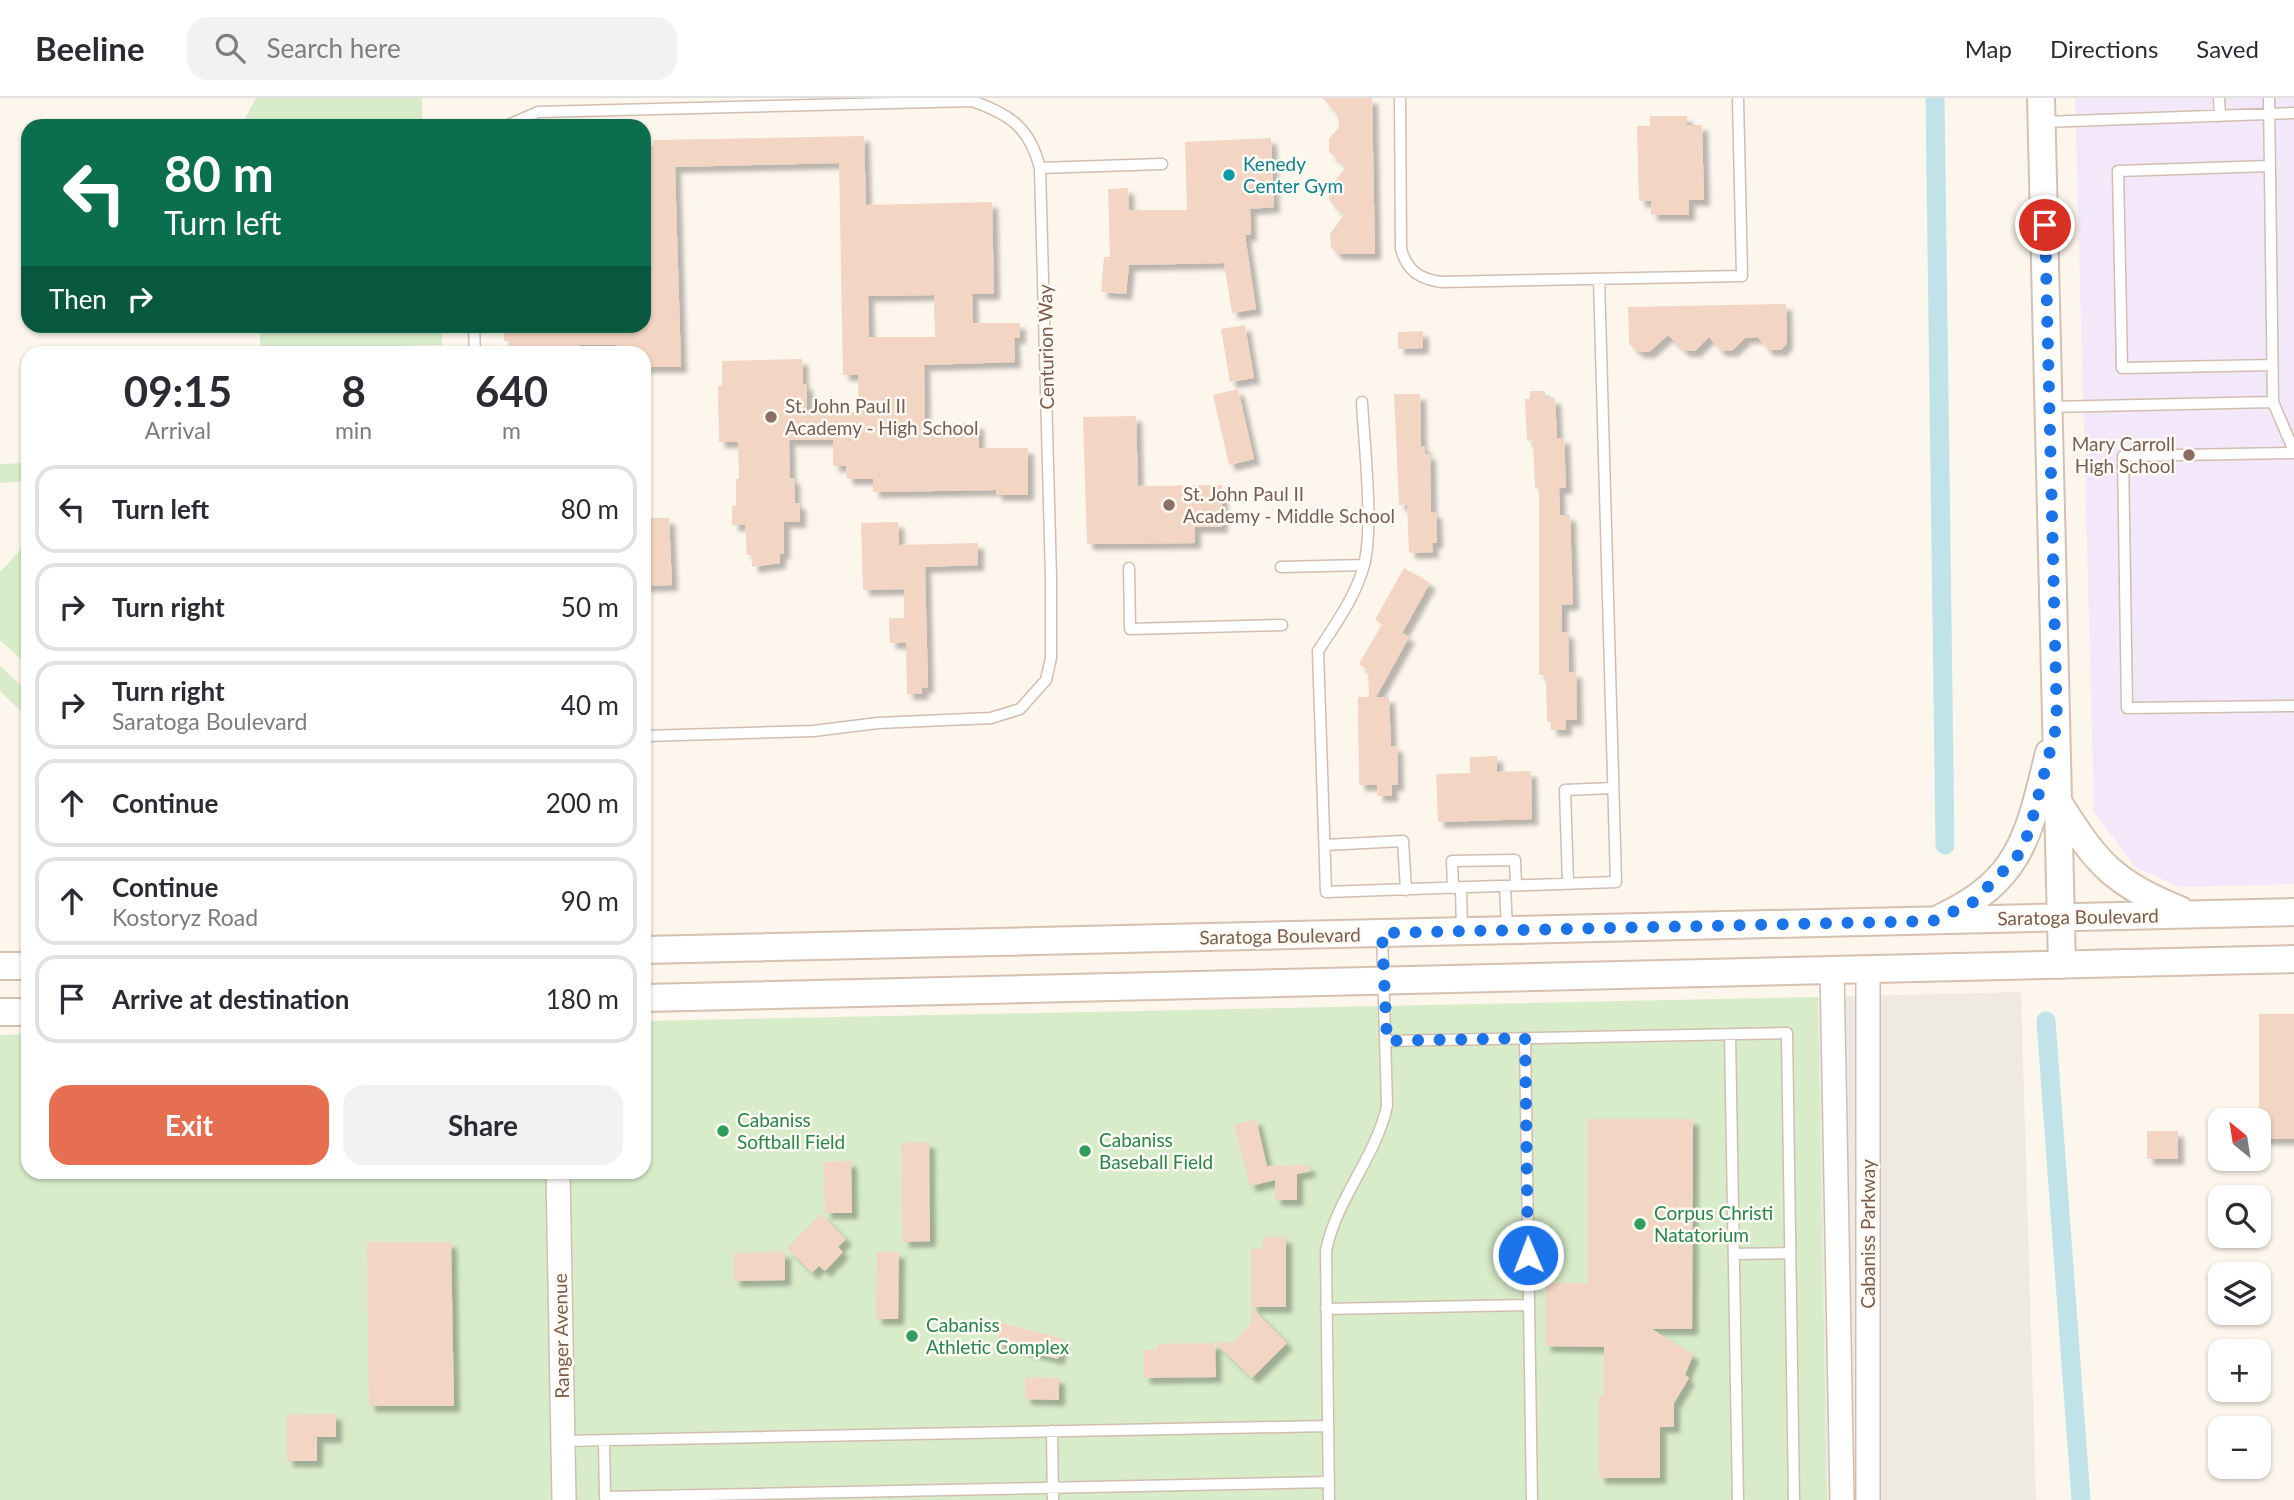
<!DOCTYPE html>
<html lang="en">
<head>
<meta charset="utf-8">
<style>
  body { margin:0; font-family:Lato,sans-serif; background:#f2f2f3; color:#2b2b33; height:100vh; display:flex; flex-direction:column; font-size:26px; white-space:nowrap }
  * { box-sizing:border-box; margin:0 }
  p { font-size:23px; color:#7c7c81 }
  .icon { flex:none; width:38px; height:38px; fill:none; stroke:currentColor; stroke-width:2; stroke-linecap:round; stroke-linejoin:round }
  .map { position:relative; flex:1; overflow:hidden }
  .sheet { position:absolute; left:21px; top:248px; width:630px; height:833px; display:flex; flex-direction:column; background:#fff; border-radius:21px; box-shadow:0 2px 5px #0004 }
  .sheet>* { flex:none }
  .guide { position:absolute; left:21px; top:21px; width:630px; height:214px; border-radius:21px; box-shadow:0 2px 5px #0004; background:#0b6e4f; color:#fff; overflow:hidden }
  .needle { width:46px; rotate:330deg }
  .controls { position:absolute; left:2208px; top:1010px; display:grid; gap:14px }
  .controls a { display:grid; place-items:center; width:63px; height:63px; border-radius:14px; background:#fff; box-shadow:0 2px 5px #0004; font-size:35px }
  .pin { position:absolute; display:grid; place-items:center; width:60px; height:60px; color:#fff; margin:-30px; border:4px solid #fff; border-radius:50%; box-shadow:0 2px 7px #0007 }
  .me { position:absolute; width:77px; margin:-38px; rotate:359deg; stroke-linejoin:round; filter:drop-shadow(0 0 5px #0008) }
  .turn { display:flex; align-items:center; gap:24px; height:147px; padding:0 28px; font-size:32px }
  .turn .icon { width:91px; height:91px; stroke-width:2.5 }
  .turn b { display:block; font-size:49px; line-height:60px }
  .then { display:flex; align-items:center; height:66px; padding:0 28px; background:#0003; gap:14px; font-size:26px }
  .eta { display:flex; justify-content:space-evenly; align-items:center; height:119px; text-align:center }
  .eta b { font-size:42px; font-weight:700; line-height:49px }
  .primary-button { display:flex; gap:14px; margin-top:auto; padding:14px 28px }
  .primary-button a { flex:1; height:80px; border-radius:21px; background:#e76f51; color:#fff; font-size:28px; font-weight:700; line-height:80px; text-align:center }
  .primary-button a+a { background:#f2f2f3; color:#2b2b33 }
  ul { padding:0; list-style:none }
  li { display:flex; align-items:center; gap:21px; height:88px; margin:0 14px 10px; padding:0 14px; border:4px solid #e1e1e2; border-radius:21px }
  li div { flex:1 }
  li b { display:block; font-size:26px }
  li em { font-style:normal }
  header { display:flex; align-items:center; gap:42px; box-sizing:border-box; height:98px; padding:0 35px; background:#fff; border-bottom:2px solid #e1e1e2 }
  header strong { font-size:33px }
  nav { display:flex; gap:38px; margin-inline-start:auto; font-size:24px }
  .search { width:490px; height:63px; background:#f2f2f3; display:flex; align-items:center; gap:18px; box-sizing:border-box; padding:0 24px; border-radius:21px; color:#7c7c81; font-size:26px }
  .map>svg:first-child { display:block }
  .industrial { fill:#efe9e4 }
  .education { fill:#f3e8fa }
  .green { fill:#d8ecc9 }
  .lines { fill:none; stroke-linecap:round; stroke-linejoin:round }
  .canal { stroke:#bfe3e8; stroke-width:19 }
  .building { fill:#f3d5c3; fill-rule:evenodd; filter:url(#shadow) }
  .service-casing { stroke:#d1beb0; stroke-width:13 }
  .tertiary-casing { stroke:#d1beb0; stroke-width:26 }
  .secondary-casing { stroke:#d6c0b0; stroke-width:30 }
  .path { stroke:#d9b8a5; stroke-width:3.5; stroke-dasharray:2 5; stroke-linecap:butt }
  .service { stroke:#fff; stroke-width:10 }
  .tertiary { stroke:#fff; stroke-width:23 }
  .secondary { stroke:#fff; stroke-width:26 }
  .route { stroke:#1a73e8; stroke-width:12; stroke-dasharray:0 21.6 }
  .culture-dot { fill:#0f9aa8; stroke:#fffaf3; stroke-width:2.5 }
  .education-dot { fill:#8d6e63; stroke:#fffaf3; stroke-width:2.5 }
  .leisure-dot { fill:#2e9e5b; stroke:#fffaf3; stroke-width:2.5 }
  .labels { text-anchor:middle; stroke-width:5; stroke-linejoin:round; paint-order:stroke }
  .culture-label { font-size:19px; fill:#0d838f; stroke:#fffaf3; text-anchor:start }
  .street-label { font-size:19px; fill:#7a5c4d; stroke:#fffaf3 }
  .education-label { font-size:19px; fill:#785e54; stroke:#fffaf3; text-anchor:start }
  .leisure-label { font-size:19px; fill:#27864d; stroke:#fffaf3; text-anchor:start }
</style>
</head>
<body>
<header>
<strong>Beeline</strong>
<div class="search"><svg class="icon" aria-label="search" viewBox="0 0 24 24"><circle cx="10" cy="10" r="6"/><path d="M15 15l6 6"/></svg>Search here</div>
<nav><a>Map</a><a>Directions</a><a>Saved</a></nav>
</header>
<div class="map">
<svg width="2294" height="1402" viewBox="0 0 2294 1402">
  <defs>
    <filter id="shadow"><feDropShadow dx="6" dy="6" stdDeviation="2" flood-color="#0004"/></filter>
  </defs>
  <rect width="100%" height="100%" fill="#fdf6ec"/>
  <path class="industrial" d="M2021,894l15,508h-209l-9,-503z"/>
  <path class="education" d="M2075,0h219v786l-113,3 -45,-19 -42,-56z"/>
  <path class="green" d="M256,0h166v28h-181z
    M260,228h182v19l-182,4z
    M28,365v18l-28,2v-19z
    M28,444v124l-28,-26v-68z
    M0,568l28,26v26l-28,-27z
    M1818,899l9,503h-1827v-465l28,-1v138h616v-151z"/>
  <g class="lines">
    <path class="canal" d="M1935,0l10,747
      M2046,923l35,479"/>
  </g>
  <path class="building" d="M1323,0h49l3,156h-38l-6,-7 -1,-13 14,-19 -15,-15v-12l17,-21 -17,-15v-13l10,-12 -1,-11z
    M1650,18h37v9h15l2,75h-15v15h-38v-14h-12l-2,-75h13z
    M864,38l2,69 126,-3 2,92h-22l1,29h47v15h-6l1,24 -91,3 1,59 53,-1 1,25h49v47h-32v-5l-123,2v-13h-26l-1,-13h-13v-26h-44l1,38h4l1,25h5v19h-16v31l-4,1v9l-28,4v-12h-5l-2,-30h-13v-19h4v-27h3l-1,-37h-19l-1,-56 4,-1v-24l80,-2 1,25h4v29l52,-1 -1,-37h-15l-4,-212 -164,4 6,200h-37v-13h-28v-9h-36v9h-40v-7h-29v-6h-7v-15h140v-180l9,-1 1,-5zM934,197l1,42h-66l-1,-41z
    M1271,40l3,69 -24,2 1,26h-6l11,74 -24,4 -8,-50 -95,2 -3,29 -25,-2 3,-35h6l-2,-68 20,-1 1,22h58l-2,-68z
    M1786,206l1,39 -6,7h-13l-10,-13 -13,1 -12,12 -12,1 -12,-14 -14,14h-11l-16,-16 -19,17h-11l-9,-8 -1,-37z
    M1245,227l9,53 -24,4 -9,-53z
    M1423,233v17l-25,1v-17z
    M1238,291l16,70 -25,6 -16,-70z
    M1530,293h15v8l10,-1 2,40h7l2,50h-7l1,27h10l3,89 -11,1v27h6l1,40h7l1,48h-11v10h-15v-8l-4,-1 -1,-46h-7v-179l-1,-8h-3l-2,-48 -6,1 -2,-42h5z
    M1394,296h26l1,52h4v8h5l1,58h5l1,31h-5l1,9 -24,1 -2,-49 -8,1z
    M1136,318l2,70 84,-1v42h-27v16l-108,1 -4,-127z
    M644,420h25l3,67 -28,1z
    M898,424l1,23 79,-2v22l-53,2 3,120 -6,1v6h-15l-1,-51h-16l-1,-25h15v-29l-41,1 -2,-67z
    M1404,470l26,15 -28,50 7,4 -33,60h13l2,49h6l1,39h-6v11h-15v-11h-18l-1,-88h11l-1,-27 -9,-6 23,-40 -7,-4z
    M1497,658v16l34,-1 1,48 -94,3 -2,-48 34,-1v-16z
    M2259,916h35v125h-35z
    M1256,1021l11,47 42,-1 1,6 -13,3v26h-22v-20l-25,6 -16,-61z
    M1588,1021h105l-1,210h-40l41,26 -8,20 4,3 -15,25v24h-14v51h-61v-83h5v-48l-59,-1 1,-63h42z
    M2147,1033h31v28h-31z
    M929,1044l1,99 -27,1 -2,-99z
    M851,1063l1,52h-27l-1,-51z
    M821,1116l25,25 -8,8 5,5 -18,19 -6,-5 -7,7 -25,-25z
    M1263,1139h23v70h-35v-58h12z
    M367,1144h84l3,164h-85z
    M785,1154v28l-51,1v-28z
    M877,1154h22l-1,67h-22z
    M1251,1209l36,36 -35,35 -37,-35 18,-1 18,-18z
    M1002,1225l61,16 -5,20 -62,-16z
    M1215,1245l1,34 -72,1v-28l14,-1v-5z
    M1025,1279l34,1v22l-34,-1z
    M336,1316v23h-19v24h-30v-46z"/>
  <g class="lines">
    <defs>
      <path id="service" d="M1400,0l1,151c6,22 19,30 40,33l301,-6 -4,-178
        M2219,0l1,18
        M2269,0l4,304 21,49
        M2043,24l251,-9
        M506,28l32,-14 434,-11c38,13 58,27 68,67l11,409v81l-5,22 -26,29 -29,9 -113,5 -65,8 -169,5
        M2270,68l-152,5 4,197 150,-3
        M1040,70l122,-4
        M474,228l1,28
        M1362,304c2,42 12,124 2,163 -8,31 -29,60 -46,86l8,241 290,-10 -17,-603
        M2050,309l223,-5
        M2294,355l-171,3 4,252 167,-2
        M1281,469l83,-2
        M1129,470l1,61 152,-4
        M1325,747l78,-4 3,49
        M1568,785l-3,-93 48,-2
        M1505,788l2,42
        M1453,790l-1,-27 63,-1 1,25
        M1461,790l1,41
        M1730,936l8,466
        M1525,940l7,462
        M1387,943l400,-8 7,467
        M1734,1156l56,-1
        M1326,1211l203,-4
        M1052,1333l1,69
        M604,1342l1,57 724,-15
        M563,1343l765,-15
        M1329,1402l-3,-249c10,-52 50,-94 61,-145l-5,-173"/>
      <path id="tertiary" d="M1832,871l10,531
        M1868,871v531
        M558,1074l6,328"/>
      <path id="secondary" d="M2041,0l21,867
        M2060,707c37,59 55,79 120,105
        M1942,819c81,-38 87,-85 107,-164
        M644,852l1650,-38
        M0,868h28
        M644,900l1650,-39
        M0,914h28"/>
    </defs>
    <use href="#service" class="service-casing"/>
    <use href="#tertiary" class="tertiary-casing"/>
    <use href="#secondary" class="secondary-casing"/>
    <path class="path" d="M183,250l5,6
      M361,256l102,-3"/>
    <use href="#service" class="service"/>
    <use href="#tertiary" class="tertiary"/>
    <use href="#secondary" class="secondary"/>
  </g>
  <g class="lines">
    <path class="route" d="M1528,1157l-3,-217 -138,3 -5,-108 551,-12 39,-18 45,-46 12,-25 28,-108 -12,-499"/>
  </g>
  <circle class="culture-dot" cx="1229" cy="77" r="7"/>
  <g class="education-dot">
    <circle cx="771" cy="319" r="7"/>
    <circle cx="2189" cy="357" r="7"/>
    <circle cx="1169" cy="407" r="7"/>
  </g>
  <g class="leisure-dot">
    <circle cx="723" cy="1033" r="7"/>
    <circle cx="1085" cy="1053" r="7"/>
    <circle cx="1640" cy="1126" r="7"/>
    <circle cx="912" cy="1238" r="7"/>
  </g>
  <g class="labels">
    <g class="culture-label">
      <text x="1243" y="73">Kenedy<tspan x="1243" dy="22">Center Gym</tspan></text>
    </g>
    <g class="street-label">
      <text transform="translate(1046 249) rotate(-91)" y="7">Centurion Way</text>
      <text transform="translate(2078 819) rotate(-1)" y="7">Saratoga Boulevard</text>
      <text transform="translate(1280 838) rotate(-1)" y="7">Saratoga Boulevard</text>
      <text transform="translate(1868 1136) rotate(-90)" y="7">Cabaniss Parkway</text>
      <text transform="translate(561 1238) rotate(-91)" y="7">Ranger Avenue</text>
    </g>
    <g class="education-label">
      <text x="785" y="315">St. John Paul II<tspan x="785" dy="22">Academy - High School</tspan></text>
      <text x="2175" y="353" text-anchor="end">Mary Carroll<tspan x="2175" dy="22">High School</tspan></text>
      <text x="1183" y="403">St. John Paul II<tspan x="1183" dy="22">Academy - Middle School</tspan></text>
    </g>
    <g class="leisure-label">
      <text x="737" y="1029">Cabaniss<tspan x="737" dy="22">Softball Field</tspan></text>
      <text x="1099" y="1049">Cabaniss<tspan x="1099" dy="22">Baseball Field</tspan></text>
      <text x="1654" y="1122">Corpus Christi<tspan x="1654" dy="22">Natatorium</tspan></text>
      <text x="926" y="1234">Cabaniss<tspan x="926" dy="22">Athletic Complex</tspan></text>
    </g>
  </g>
</svg>
<div class="controls">
<a><svg class="needle" viewBox="-14 -14 28 28"><path d="M0-13l5 13h-10z" fill="#e53935"/><path d="M0 13l5-13h-10z" fill="#7c7c81"/></svg></a>
<a><svg class="icon" aria-label="search" viewBox="0 0 24 24"><circle cx="10" cy="10" r="6"/><path d="M15 15l6 6"/></svg></a>
<a><svg class="icon" aria-label="layers" viewBox="0 0 24 24"><path d="M12 4l9 5-9 5-9-5zM3 14l9 5 9-5"/></svg></a>
<a>+</a>
<a>−</a>
</div>
<div class="pin" style="left:2045px;top:127px;background:#d93025"><svg class="icon" aria-label="arrive" viewBox="0 0 24 24"><path d="M6 21V4h12l-3 4 3 4H6"/></svg></div>
<svg class="me" style="left:1528px;top:1157px" viewBox="-20 -20 40 40"><circle r="17" fill="#1a73e8" stroke="#fff" stroke-width="3"/><path d="M0-11L8 9 0 5-8 9z" fill="#fff"/></svg>
<div class="guide">
<div class="turn"><svg class="icon" aria-label="left" viewBox="0 0 24 24"><path d="M17 20v-9H6M10 6l-5 5 5 5"/></svg><div><b>80 m</b>Turn left</div></div>
<div class="then">Then<svg class="icon" aria-label="right" viewBox="0 0 24 24"><path d="M7 20v-9h11M14 6l5 5-5 5"/></svg></div>
</div>
<section class="sheet">
<div class="eta">
<div><b>09:15</b><p>Arrival</p></div>
<div><b>8</b><p>min</p></div>
<div><b>640</b><p>m</p></div>
</div>
<ul>
<li><svg class="icon" aria-label="left" viewBox="0 0 24 24"><path d="M17 20v-9H6M10 6l-5 5 5 5"/></svg><div><b>Turn left</b></div><em>80 m</em></li>
<li><svg class="icon" aria-label="right" viewBox="0 0 24 24"><path d="M7 20v-9h11M14 6l5 5-5 5"/></svg><div><b>Turn right</b></div><em>50 m</em></li>
<li><svg class="icon" aria-label="right" viewBox="0 0 24 24"><path d="M7 20v-9h11M14 6l5 5-5 5"/></svg><div><b>Turn right</b><p>Saratoga Boulevard</p></div><em>40 m</em></li>
<li><svg class="icon" aria-label="ahead" viewBox="0 0 24 24"><path d="M12 20V5M6 11l6-6 6 6"/></svg><div><b>Continue</b></div><em>200 m</em></li>
<li><svg class="icon" aria-label="ahead" viewBox="0 0 24 24"><path d="M12 20V5M6 11l6-6 6 6"/></svg><div><b>Continue</b><p>Kostoryz Road</p></div><em>90 m</em></li>
<li><svg class="icon" aria-label="arrive" viewBox="0 0 24 24"><path d="M6 21V4h12l-3 4 3 4H6"/></svg><div><b>Arrive at destination</b></div><em>180 m</em></li>
</ul>
<div class="primary-button"><a>Exit</a><a>Share</a></div>
</section>
</div>
</body>
</html>
